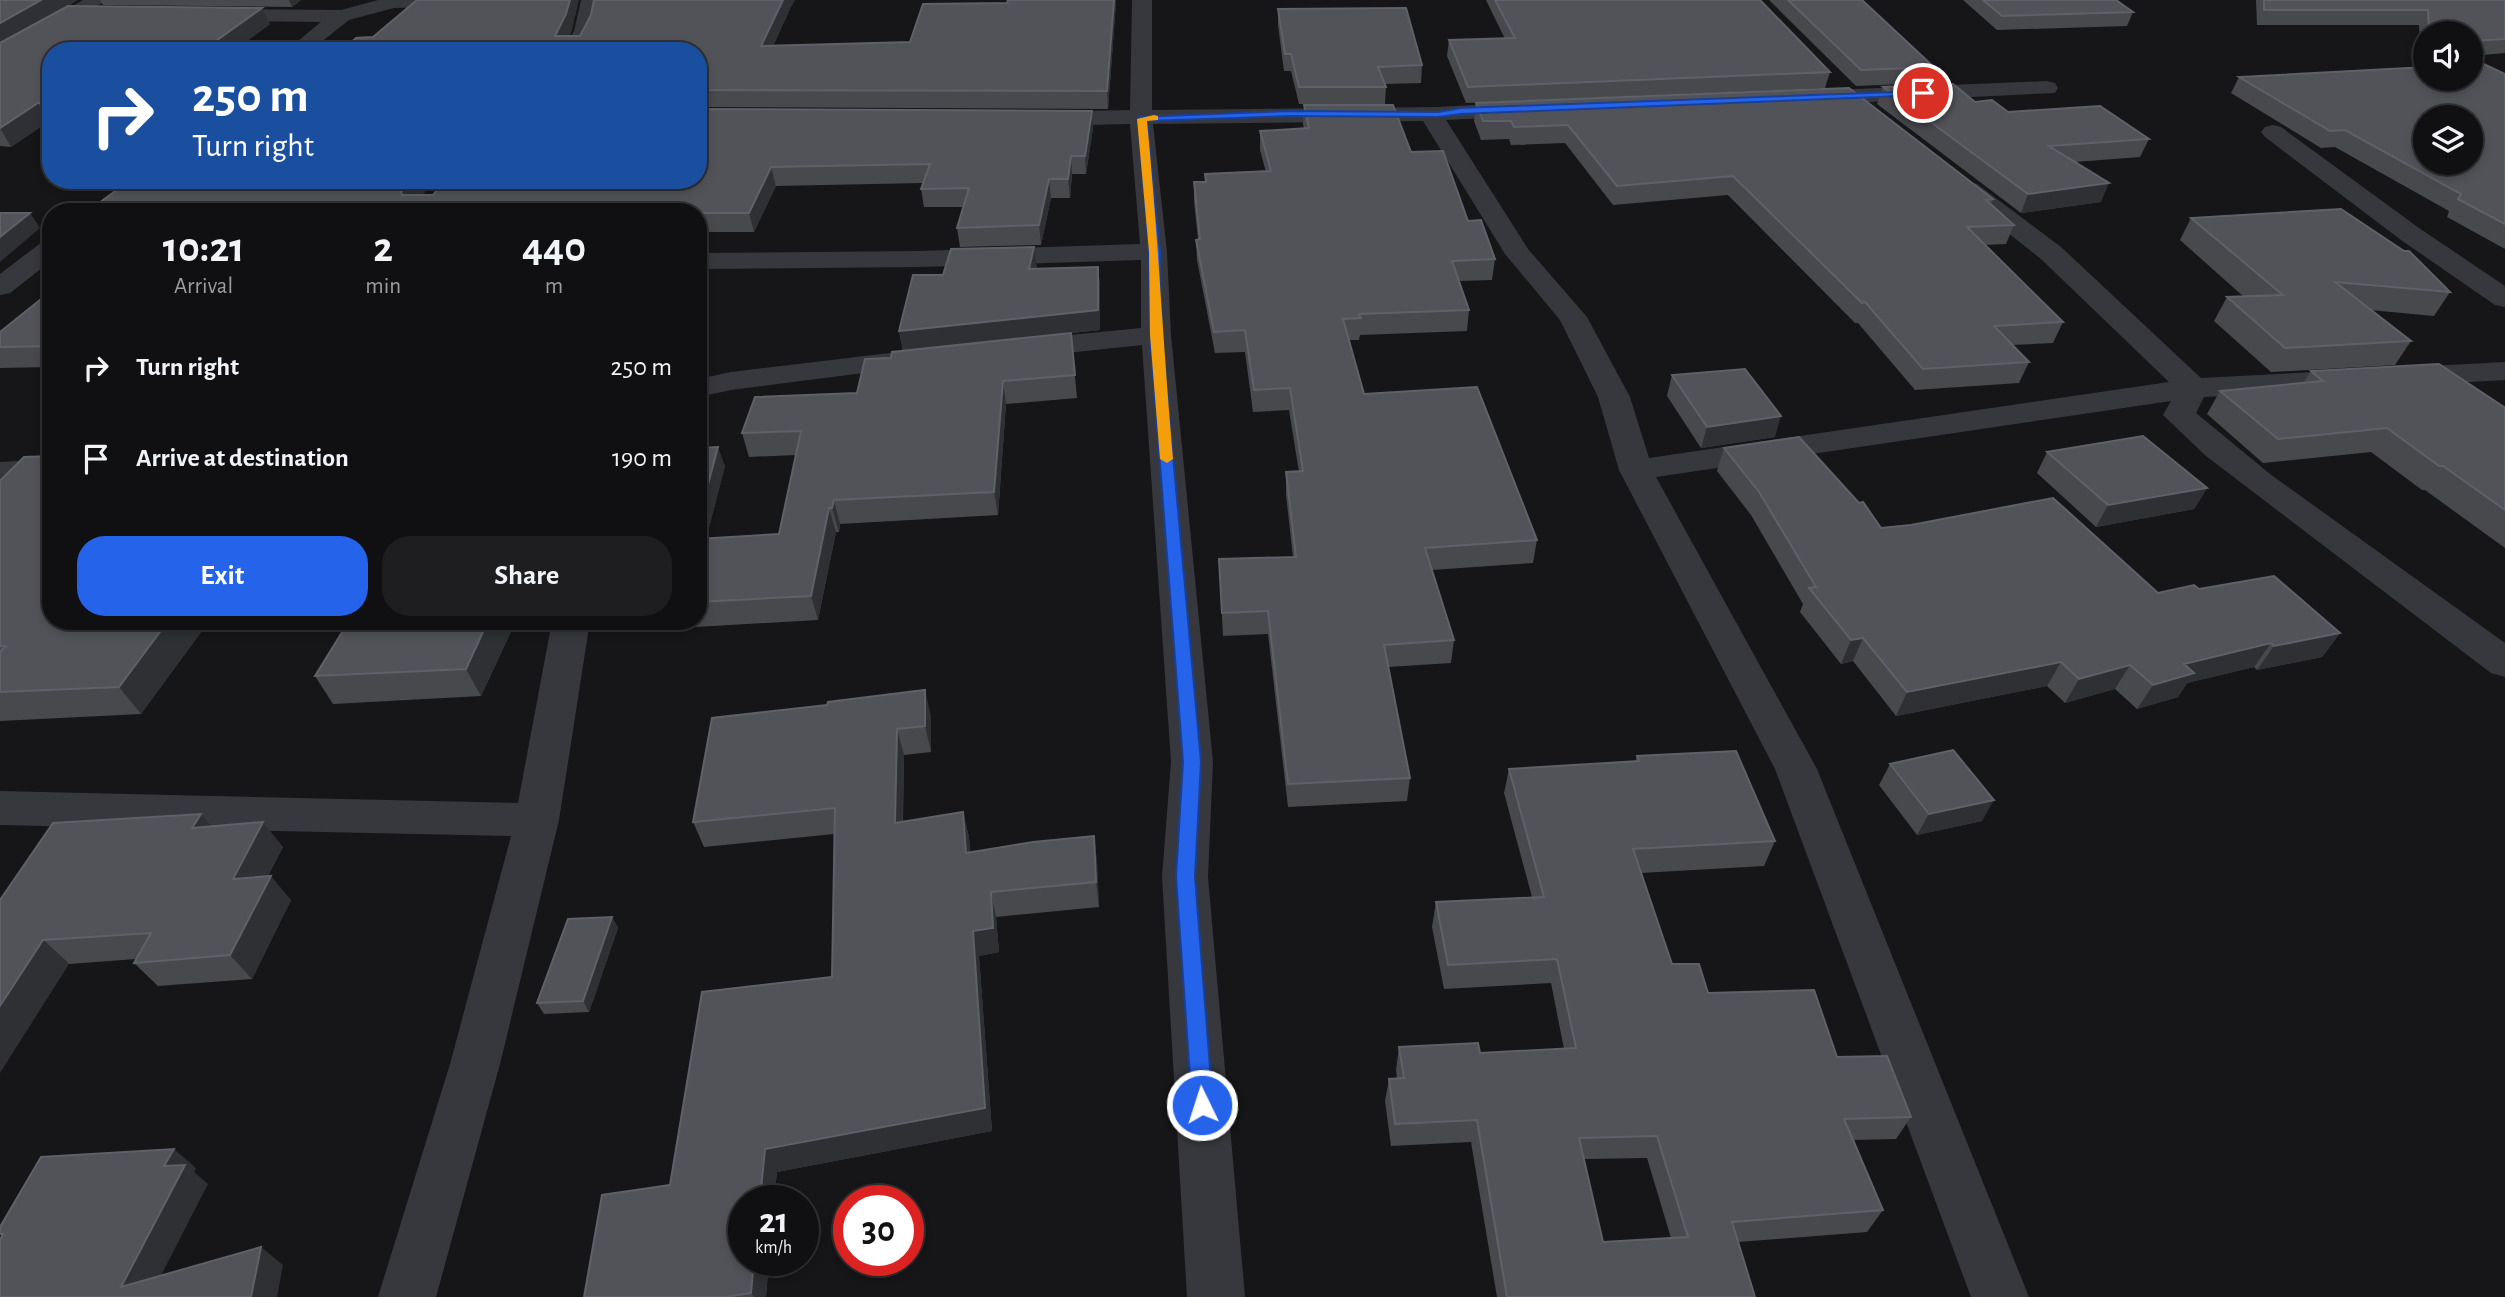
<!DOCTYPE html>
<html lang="en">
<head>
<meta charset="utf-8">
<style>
  body { margin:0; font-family:"Alegreya Sans",sans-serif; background:#1e1e20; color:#f1f3f6; height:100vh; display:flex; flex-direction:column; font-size:26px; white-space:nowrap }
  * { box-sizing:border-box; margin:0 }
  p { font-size:23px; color:#9c9d9f }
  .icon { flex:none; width:38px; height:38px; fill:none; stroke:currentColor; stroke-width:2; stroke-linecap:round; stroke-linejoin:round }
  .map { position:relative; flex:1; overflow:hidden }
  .drawer { position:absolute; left:42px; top:203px; width:665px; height:427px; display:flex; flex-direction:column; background:#101012; border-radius:28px; box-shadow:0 4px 10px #0003,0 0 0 2px #303032 }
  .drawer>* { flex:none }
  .banner { position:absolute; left:42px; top:42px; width:665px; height:147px; border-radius:28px; box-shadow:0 4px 10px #0003,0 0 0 2px #303032; background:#1a4fa0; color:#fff; overflow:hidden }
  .fabs { position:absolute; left:2413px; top:21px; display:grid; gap:14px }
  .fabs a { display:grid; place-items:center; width:70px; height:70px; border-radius:50%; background:#101012; box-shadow:0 4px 10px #0003,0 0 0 2px #303032; font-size:35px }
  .speed { position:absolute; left:728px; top:1185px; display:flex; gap:14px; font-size:35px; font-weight:700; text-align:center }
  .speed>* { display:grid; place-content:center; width:91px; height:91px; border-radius:50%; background:#101012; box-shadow:0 4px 10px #0003,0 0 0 2px #303032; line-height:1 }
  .speed small { font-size:18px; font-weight:400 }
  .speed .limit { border:10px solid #d22; background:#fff; color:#111 }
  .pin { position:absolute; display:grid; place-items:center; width:60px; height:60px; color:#fff; margin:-30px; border:4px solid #fff; border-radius:50%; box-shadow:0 2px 7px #0007 }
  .me { position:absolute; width:77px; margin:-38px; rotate:356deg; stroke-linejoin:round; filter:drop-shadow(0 0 5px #0008) }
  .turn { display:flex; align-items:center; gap:24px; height:147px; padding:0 35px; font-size:32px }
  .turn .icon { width:91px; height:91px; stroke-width:2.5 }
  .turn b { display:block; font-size:49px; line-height:60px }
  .eta { display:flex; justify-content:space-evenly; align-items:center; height:119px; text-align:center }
  .eta b { font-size:42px; font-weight:700; line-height:49px }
  .action { display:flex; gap:14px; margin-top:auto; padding:14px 35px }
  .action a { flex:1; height:80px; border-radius:28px; background:#2563eb; color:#fff; font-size:28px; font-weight:700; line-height:80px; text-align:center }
  .action a+a { background:#1e1e20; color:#f1f3f6 }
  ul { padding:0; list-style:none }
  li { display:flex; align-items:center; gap:21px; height:91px; padding:0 35px }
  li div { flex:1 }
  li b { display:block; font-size:26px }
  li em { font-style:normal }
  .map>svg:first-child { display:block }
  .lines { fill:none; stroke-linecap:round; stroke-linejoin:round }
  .minor { fill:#37383d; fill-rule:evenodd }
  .wall { fill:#47494d; fill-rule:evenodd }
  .shaded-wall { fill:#2f3033 }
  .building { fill:#525359; stroke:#5f6168; stroke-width:2; fill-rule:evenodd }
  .route { fill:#2563eb; stroke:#184099; stroke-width:2 }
  .slow { fill:#f59e0b }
</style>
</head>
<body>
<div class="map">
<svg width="2505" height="1297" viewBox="0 0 2505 1297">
  <rect width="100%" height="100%" fill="#161618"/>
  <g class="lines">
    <path class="minor" d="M83,0h24l-99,62 -8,1v-15z
      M378,0h116l-10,6 -90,2 -45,12 -39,31h-24l35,-29 -107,-1 -7,-2 -3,-4 3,-4 7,-2 127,1z
      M581,0h20l-7,31 -11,20h-21l12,-20z
      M1132,0h20v110l286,-3 89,-5 8,2 3,5 -3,5 -8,2 -81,4 82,129 59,68 43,80 19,61 520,-76 -128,-123 -82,-65 -4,-5 4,-5 9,-3 9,3 84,63 140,131 304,-16v18l-301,17 -8,16 74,61 235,169v34l-14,-4 -285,-217 -43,-41 8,-14 -515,76 161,292 212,528h-58l-196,-528 -156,-299 -21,-73 -38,-77 -55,-66 -82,-133 -270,3 14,128 4,83 42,427 -5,115 37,420h-58l-25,-420 9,-115 -29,-417 -122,13 -11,-3 -4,-6 4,-6 11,-3 121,-12v-68l-222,7 -221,2v-16l221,-2 221,-7 -10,-120 -88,2 -8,-2 -4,-5 4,-5 8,-2 88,-2z
      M2047,81l8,2 3,5 -3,5 -248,12 -8,-2 -3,-5 3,-5 8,-2z
      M2273,125l8,2 138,101 86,58v21l-10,-2 -94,-65 -136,-103 -4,-5 4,-5z
      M51,240v21l-41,32 -10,2v-21l42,-32z
      M915,350l11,3 4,6 -4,6 -195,25 -33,7v-18l33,-7z
      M51,459v20l-51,3v-20z
      M552,621h38l-31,199 -59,244 -64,233h-58l72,-233 61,-228 -511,-11v-34l518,12z"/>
  </g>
  <path class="wall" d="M0,0h78l-32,18 224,6 -30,22h107l225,-16 -3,6h11l210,-27 -17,37 137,-4 206,-39 -8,106 -410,-2v-56h-647v70h-2l-38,26 -11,-1z
    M100,0h201l-9,7 -189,-2z
    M1486,0h274l70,72 -5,16 -359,15 -19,-47 2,-16 56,-1z
    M1769,0h93l72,67 -6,16 -72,3z
    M1963,0h153l17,12 -6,14 -130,4z
    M2256,0h249v53l-34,3v-23h-45v46l79,-5v175l-58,-32 2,-6 -114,-64 -14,1 -90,-55 8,-16 182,-10 -2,-42h-162z
    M1278,9l144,56 -1,18 -37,1 2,3 -1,17h-86l-8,-33h-7l-6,-46z
    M1883,87l92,15 33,10 141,27 -9,18 -65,5 26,40 -80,11 -144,-109z
    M1476,103l517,96 -2,5 23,21 -8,19 -21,1 78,77 -10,21 -41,2 17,17 -10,21 -104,7 -57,-67h-3l-127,-128 -115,10 -48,-62 -54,2 -2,-6 -28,1 -7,-19z
    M1304,105l107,47 57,69 27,38 -3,21 -33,1 10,29 -2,21 -107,4 -1,5h-10l15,54 173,146 -4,23 -101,7 22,70 -3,23 -63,4 22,111 -3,23 -119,6 -20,-173 -45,2 -4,-77 74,-2 -7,-62v-23h13l-10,-62 -36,2 -8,-60 -30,1 -18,-93 -1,-20 2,-1 -4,-37v-20h11v-8l61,-2 -6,-22v-19l44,-3 -1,-4z
    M1092,111l1,17 -7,46h-14l-2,24h-19l-10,47 -81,2 -3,-19 7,-21h-40l-3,-18 2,-6 -147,3 -22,46h-51l-5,9v-29l-275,-17h10z
    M2191,218l259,74 -16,24 -64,-6 41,31 -16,24 -124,7 -57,-51 13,-24h17l-64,-57z
    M1037,266l-1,3 62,-2 2,19v44l-29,3 6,65 -71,6 -8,111 -158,9 -1,8h-3l-18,88 -140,8 -2,-7h22v-173l27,18 -19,72 73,-4 17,-79 -47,2 -7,-24 115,-40 34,-35 12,-7 -4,-20 44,-56z
    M51,291v76l-51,1v-36z
    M2311,371l194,36v141l-80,-58h-3l-51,-38 -108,11 -56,-49 13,-23 83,-8z
    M1672,375l103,62 -74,11 -34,-52z
    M51,416v17l-8,-10z
    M1724,448l157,80 277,65 41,-4 141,44 -18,24 -65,13 -3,-3 -67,16 -9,14 -41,12 -22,-20 -50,14 -18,-17 -151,30 -43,-55 -12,3 -41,-52 3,-8 -52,-89 -34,-44z
    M2047,452l160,36 -13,21 -98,18 -59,-54z
    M0,481l51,140h158l-68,93 -141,7z
    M349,621h167l-35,75 -148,8 -18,-28z
    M931,716v36l-27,3 -1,67 60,-10 6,25 1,16 124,-17 3,26 2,45 -103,10 3,35 -20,4 13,175 -215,41 -3,28h-30l25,60 -3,37h-182l248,-320 2,-143 -130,13 -11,-25 19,-104z
    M1637,756l138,85 -11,25 -123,7 31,91 36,29 129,64 74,60 -15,22 -42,1 29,70 -16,22 -129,10 17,55h-258l-26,-155 -80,4 -6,-45 4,-22 8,-1 -1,-8 3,-23 81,6 84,-4 -13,-66 -107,6 -12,-62 4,-25 96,-5 -28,-104 5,-24 126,-7zM1647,1158l24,80 -68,4 -19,-83z
    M1890,764l92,57 -65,14 -38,-50z
    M201,814l11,13 71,20 -15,29 23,24 -39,79 -94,7 -24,-23 2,-4 -67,5 -69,-64z
    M612,917l6,11 -29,84 -45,2 -7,-11z"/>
  <path class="shaded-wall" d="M41,0h37l-78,45v-22z
    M289,0h12l-9,7z
    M570,0h9l-7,30 -11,21 -6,-15z
    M783,0h12l-5,9 -25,54 -4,-17z
    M1114,0h2v3l-8,106 -1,-18z
    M262,8l8,16 -36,27 -25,-5z
    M38,103l11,18 -38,26 -11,-19z
    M1092,111l1,17 -7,46 -1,-18z
    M1071,156l1,18 -2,24 -2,-19z
    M771,167l5,19 -22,46 -5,-19z
    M1049,179l2,19 -10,47 -2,-20z
    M411,180h24l-25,30 -8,-15 -1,-3z
    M2109,183l-8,19 -80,11 7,-19z
    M30,213l10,15 -40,34v-25z
    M698,217l5,15 -5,9z
    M1034,247l3,19 -5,23 -3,-20z
    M1098,267l2,19v44l-197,21 -4,-20z
    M1003,381l3,23 -8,111 -4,-23z
    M1781,416l-6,21 -74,11 6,-21z
    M718,447l7,19 -22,86 -5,-12v-18z
    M2207,488l-13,21 -98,18 12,-22z
    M834,500l6,24 -1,8 -7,-24z
    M829,508l7,24 -18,88 -7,-24z
    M168,621h41l-68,93 -22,-27z
    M488,621h28l-35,75 -15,-27z
    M2340,633l-18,24 -65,13 17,-24z
    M1863,638l-10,23 -12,3 10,-24z
    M2271,643l-17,24 -67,16 -9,14 -41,12 16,-24 31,-21z
    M2061,662l-14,24 -151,30 11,-24z
    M2130,665l-15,24 -50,14 14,-24z
    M925,690l6,26v36l-6,-26z
    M897,729l7,26 -2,93 -7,-25z
    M1994,800l-12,21 -65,14 12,-21z
    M963,812l6,25 3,42 -6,-26z
    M201,814l21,24 -30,-10z
    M263,822l20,25 -29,56 -21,-24z
    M1094,836l3,26 2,45 -3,-25z
    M271,876l20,24 -39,79 -22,-24z
    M991,892l5,25 3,35 -20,4 13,175 -215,41 -3,28h-14l5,-51 208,-218z
    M612,917l6,11 -29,84 -6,-11z
    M43,940l26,24 -69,109v-67z
    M174,1149l22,19 -2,4 14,12 -58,113 -29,-10 43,-121z
    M261,1247l22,18 -6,32h-26z
    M754,1260h15l-3,37h-12l-3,-4z"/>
  <path class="building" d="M0,0h41l-41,23z
    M417,0h153l-4,14 -11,22h25l11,-21 3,-15h189l-22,46 149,-4 13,-38 84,-1 1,-3h106l-7,91 -409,-1v-39h-647v52h-13l-38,25v-85l68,-37 194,2 -53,38h138l9,-8 17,-1z
    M1495,0h265l70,72 -362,15 -19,-47 66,-2z
    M1788,0h74l72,67 -73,3z
    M1983,0h133l17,12 -131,4z
    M2264,0h241v39l-34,2v-8h-42l-1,-23h-164z
    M1406,8l16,57 -44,2 8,20h-87l-8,-33h-6l-7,-45z
    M2471,58l34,16v150l-47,-25 3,-5 -116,-64 -15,1 -91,-54 187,-10v12h45zM2426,117h45v46h-45z
    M1953,84l22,18 17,-2 16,12 92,-6 49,33 -100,7 60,37 -81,11 -145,-107z
    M1849,88l144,111 -7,1 28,25 -47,2 96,95 -69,4 35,36 -106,7 -58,-67 -3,1 -129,-127 -116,10 -49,-61 -54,2 -3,-6h-28l-7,-18z
    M1304,105h89l18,47 32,-1 25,70 13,-1 14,39 -43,2 17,49 -110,4 2,4 -18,1 21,75 113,-7 60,153 -112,8 29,92 -70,5 26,133 -122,6 -20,-173 -46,2 -3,-54 77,-2 -10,-85 17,-1 -13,-83 -36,2 -9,-60 -31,2 -18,-92 4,-1 -6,-57h12l-1,-8 66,-3 -11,-40 49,-3z
    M698,109l394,2 -7,45h-14l-3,23h-19l-10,46 -82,3 12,-40 -48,1 9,-25 -159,3 -22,46 -662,-1 43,-32h281l-10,12 1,3h31l12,-15h253z
    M2341,209l63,42h5l41,41 -115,-10 76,59 -126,7 -58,-51 56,-2 -92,-77z
    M0,213h30l-30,24z
    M1034,247l-5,22 69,-2v43l-199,21 14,-56h30l8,-26z
    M51,291v55l-51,1v-15z
    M1071,333l4,42 -72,6 -9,111 -160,8 -2,8h-3l-18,88 -113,6v-63l81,-5 22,-103 -59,2 13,-36 102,-4 8,-34 26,-1 1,-6z
    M2439,364l65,43h1v103l-62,-44h-4l-52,-38 -109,11 -58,-48 103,-10 -12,-10z
    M1745,369l36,47 -74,11 -35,-52z
    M51,416v7h-8z
    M2143,436l64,52 -99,17 -61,-53z
    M1799,437l60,66 4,-1 18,26 30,-3 142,-27 105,95 36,-8 5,4 75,-13 66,57 -66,13 -3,-3 -87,21 10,9 -41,12 -23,-20 -51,14 -18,-17 -154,30 -44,-54 -12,2 -42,-52 7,-1 -57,-95 -35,-44z
    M718,447l-20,75v-74z
    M51,456v165h117l-49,66 -119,5v-40l6,-6h-6v-165l24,-24z
    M349,621h139l-22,48 -151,7z
    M925,690v36l-28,3 -2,94 68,-11 3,41 67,-11 61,-6 2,46 -105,10 2,36 -20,3 12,177 -220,41 -5,51h-16v60h10l-3,33 -26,4h-141l18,-102 68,-10 32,-193 130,-15 3,-169 -142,14 19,-104 115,-13 1,-3z
    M1953,750l41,50 -65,14 -39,-50z
    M1736,751l39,90 -142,8 39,115h27l9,29 106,-3 23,67 50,-1 24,61 -67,2 39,91 -151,12 23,75h-248l-30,-177 -82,4 -6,-45 15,-1 -5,-31 79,-4 2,10 96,-5 -19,-89 -109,6 -12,-63 108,-5 -35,-128 130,-8 -2,-5zM1657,1136l31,101 -85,5 -24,-104z
    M201,814l-9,14 71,-6 -30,57 38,-3 -41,79 -96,8 17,-30 -108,7 -43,66v-106l53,-77z
    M612,917l-29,84 -46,2 31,-84z
    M174,1149l-10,17 21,-1 -64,122 140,-40 -10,50h-251v-57l3,-6h-3v-7l41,-70z"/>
  <path class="route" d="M1923,91h3v4l-465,19 -23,3 -148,-1 -143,5 13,131 2,83 39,427 -6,115 18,228 -3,7 -8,3 -7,-3 -3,-7 -16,-228 7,-115 -33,-427 -1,-83 -11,-135 152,-6 148,1 23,-4z"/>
  <path class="slow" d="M1154,115l4,1v4l-11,1c11,113 16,225 26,338l-6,4 -7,-4 -10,-124 -1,-83 -12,-133z"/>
</svg>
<div class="fabs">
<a><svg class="icon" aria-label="sound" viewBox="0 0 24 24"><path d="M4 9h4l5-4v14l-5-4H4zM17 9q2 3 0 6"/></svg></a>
<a><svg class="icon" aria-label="layers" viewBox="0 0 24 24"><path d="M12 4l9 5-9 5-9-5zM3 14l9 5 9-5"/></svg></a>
</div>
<div class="speed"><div>21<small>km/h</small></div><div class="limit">30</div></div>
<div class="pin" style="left:1923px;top:93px;background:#d93025"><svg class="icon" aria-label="arrive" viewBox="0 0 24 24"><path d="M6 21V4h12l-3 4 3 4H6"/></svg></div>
<svg class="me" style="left:1202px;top:1105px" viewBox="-20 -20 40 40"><circle r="17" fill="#2563eb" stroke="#fff" stroke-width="3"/><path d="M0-11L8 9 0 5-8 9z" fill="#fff"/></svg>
<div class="banner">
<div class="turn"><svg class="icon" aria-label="right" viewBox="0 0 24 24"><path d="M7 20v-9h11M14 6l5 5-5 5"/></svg><div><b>250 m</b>Turn right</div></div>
</div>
<section class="drawer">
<div class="eta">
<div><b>10:21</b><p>Arrival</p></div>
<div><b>2</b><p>min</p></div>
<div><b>440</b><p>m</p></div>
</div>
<ul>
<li><svg class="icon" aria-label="right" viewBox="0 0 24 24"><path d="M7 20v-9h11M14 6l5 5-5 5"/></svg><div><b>Turn right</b></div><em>250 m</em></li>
<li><svg class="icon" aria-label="arrive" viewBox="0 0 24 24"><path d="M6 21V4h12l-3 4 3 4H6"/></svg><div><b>Arrive at destination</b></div><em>190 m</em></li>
</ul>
<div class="action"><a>Exit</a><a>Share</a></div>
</section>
</div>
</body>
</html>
